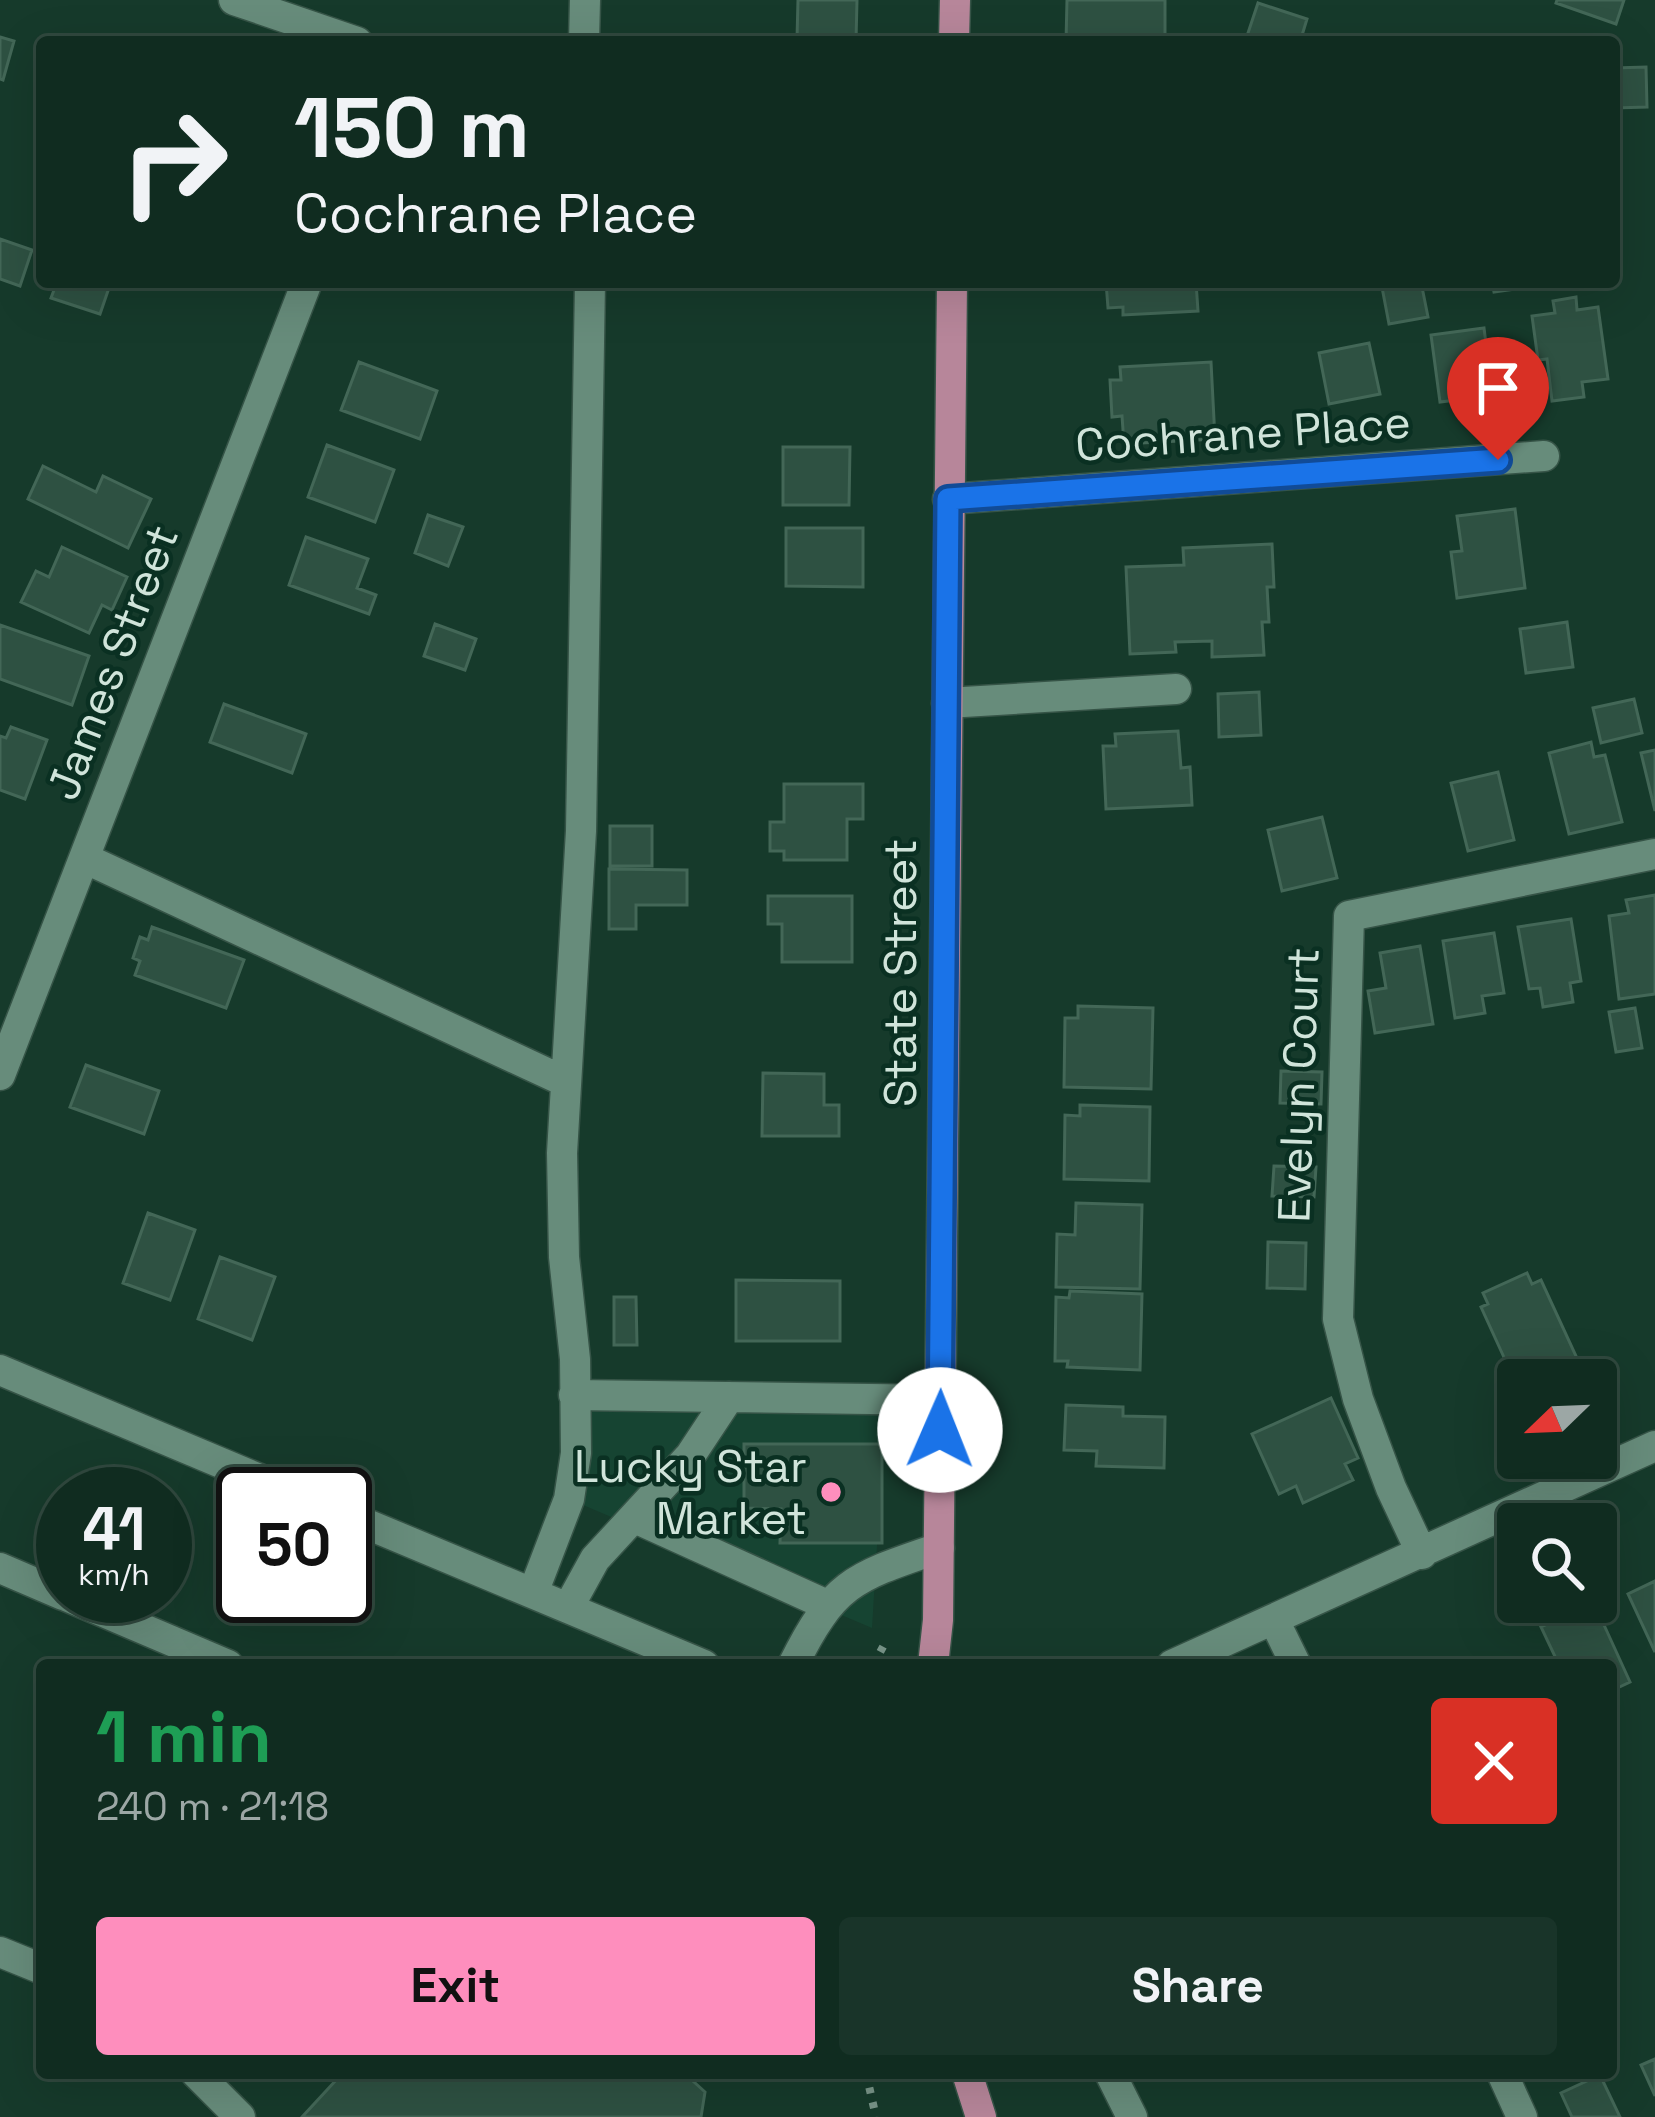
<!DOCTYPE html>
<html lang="en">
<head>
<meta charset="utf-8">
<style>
  body { margin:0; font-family:"Space Grotesk",sans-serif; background:#193429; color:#f1f3f6; height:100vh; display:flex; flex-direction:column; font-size:45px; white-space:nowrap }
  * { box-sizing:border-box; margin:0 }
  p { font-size:39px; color:#9ca7a5 }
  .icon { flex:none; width:66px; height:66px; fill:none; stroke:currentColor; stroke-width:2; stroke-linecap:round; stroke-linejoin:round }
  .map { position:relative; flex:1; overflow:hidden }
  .details { position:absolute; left:36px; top:1659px; width:1581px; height:420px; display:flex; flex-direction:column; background:#102c20; border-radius:12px; box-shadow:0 12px 48px #0002,0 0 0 3px #30483e }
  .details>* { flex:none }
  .guide { position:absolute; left:36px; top:36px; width:1584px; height:252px; border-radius:12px; box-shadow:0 12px 48px #0002,0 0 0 3px #30483e; background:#102c20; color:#f1f3f6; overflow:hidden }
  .needle { width:78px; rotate:247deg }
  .fabs { position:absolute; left:1497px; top:1359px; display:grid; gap:24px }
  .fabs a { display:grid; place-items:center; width:120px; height:120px; border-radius:12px; background:#102c20; box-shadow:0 12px 48px #0002,0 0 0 3px #30483e; font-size:60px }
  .speed { position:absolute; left:36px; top:1467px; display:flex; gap:24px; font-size:60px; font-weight:700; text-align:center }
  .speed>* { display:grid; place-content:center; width:156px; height:156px; border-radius:50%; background:#102c20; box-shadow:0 12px 48px #0002,0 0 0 3px #30483e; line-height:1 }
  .speed small { font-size:30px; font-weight:400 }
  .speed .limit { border:6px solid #111; border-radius:18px; background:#fff; color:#111 }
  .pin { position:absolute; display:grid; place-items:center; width:102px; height:102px; color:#fff; margin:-123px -51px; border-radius:50% 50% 50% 0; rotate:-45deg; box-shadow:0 0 12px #0007 }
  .pin .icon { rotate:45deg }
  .me { position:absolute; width:132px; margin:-66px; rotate:1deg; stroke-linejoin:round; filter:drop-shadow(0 0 9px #0008) }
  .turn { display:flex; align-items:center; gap:42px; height:252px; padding:0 60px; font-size:54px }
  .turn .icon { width:156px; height:156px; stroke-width:2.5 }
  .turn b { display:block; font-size:84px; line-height:102px }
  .round { display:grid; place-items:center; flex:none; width:126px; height:126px; border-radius:12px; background:#193429 }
  .headline { display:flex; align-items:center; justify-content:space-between; height:204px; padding:0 60px }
  h1 { font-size:72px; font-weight:700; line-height:90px; color:#1e9e55 }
  .cta { display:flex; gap:24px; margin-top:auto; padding:24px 60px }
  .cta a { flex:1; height:138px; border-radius:12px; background:#fe8ebd; color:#111; font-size:48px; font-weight:700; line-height:138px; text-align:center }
  .cta a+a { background:#193429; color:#f1f3f6 }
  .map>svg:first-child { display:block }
  .built { fill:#164432 }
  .building { fill:#2e5142; stroke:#436757; stroke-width:3 }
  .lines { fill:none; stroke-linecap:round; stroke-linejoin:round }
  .minor-casing { stroke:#365447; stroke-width:33 }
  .major-casing { stroke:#365447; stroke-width:33 }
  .path { stroke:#789488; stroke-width:8; stroke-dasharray:6 9; stroke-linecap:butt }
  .minor { stroke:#678c7b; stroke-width:30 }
  .major { stroke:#b7869a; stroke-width:30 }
  .route-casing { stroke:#114b97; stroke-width:30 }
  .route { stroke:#1a73e8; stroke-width:21 }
  .poi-dot { fill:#fe8ebd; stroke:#0a3022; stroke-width:4.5 }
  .labels { text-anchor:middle; stroke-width:9; stroke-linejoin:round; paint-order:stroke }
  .street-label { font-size:45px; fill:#d0e4da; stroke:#0a3022 }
  .poi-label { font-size:45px; fill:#d0e4da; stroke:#0a3022; text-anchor:end }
</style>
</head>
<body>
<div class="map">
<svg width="1655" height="2117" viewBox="0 0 1655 2117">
  <rect width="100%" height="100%" fill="#163a2b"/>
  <path class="built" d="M574,1395l312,4 -14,229 -303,-129z"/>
  <path class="building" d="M798,0h59l-1,41 -59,-2z
    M1067,0h98v42h-99z
    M1557,0h67l-8,24 -60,-21z
    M1258,3l49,16 -7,23h-55z
    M0,37l14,4 -11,39 -3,-1z
    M1646,67l1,40 -33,1v-40z
    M0,239l32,11 -12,36 -20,-7z
    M57,282h54l-11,32 -49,-16z
    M1106,282h90l2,29 -75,4v-8l-15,1z
    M1381,282h40l7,35 -39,7z
    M1492,282h45v4l-43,6z
    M1576,297l1,13 21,-3 10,72 -26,3 2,15 -32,4 -5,-42 -9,1 -6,-44 23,-3 -2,-12z
    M1484,328l3,24 20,-3 6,44 -73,9 -9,-67z
    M1369,343l11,51 -51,10 -10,-51z
    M359,362l78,29 -17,48 -79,-29z
    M1211,362l4,77 -91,5 -2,-28 -10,1 -2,-37h11l-1,-13z
    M327,445l67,25 -19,52 -67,-25z
    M783,447h67l-1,58h-66z
    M43,466l53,26 7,-16 48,23 -23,49 -100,-49z
    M1515,509l10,79 -68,10 -6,-46 11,-1 -5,-35z
    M428,515l35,12 -15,39 -33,-13z
    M786,528h77v59l-77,-1z
    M306,537l62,22 -11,29 19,7 -7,19 -80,-29z
    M1272,544l2,43h-7l2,35h-7l2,33 -52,2v-16l-37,1 1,10 -46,2 -4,-87 58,-2 -1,-17z
    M62,547l65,30 -15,33 -10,-5 -13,28 -68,-31 15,-31 13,6z
    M1567,622l6,45 -47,6 -6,-44z
    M435,624l41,15 -11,31 -41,-14z
    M0,625l89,31 -17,49 -72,-26z
    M1259,692l2,43 -42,2 -1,-43z
    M1634,699l8,34 -41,10 -8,-35z
    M224,704l82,30 -14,39 -82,-31z
    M11,727l36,13 -22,59 -25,-9v-54l6,2z
    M1178,731l3,37 9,-1 2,38 -86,4 -3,-63h13l-1,-12z
    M1591,742l3,15 11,-2 17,67 -53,12 -20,-81z
    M1655,750v61l-14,-58z
    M1498,772l16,68 -46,11 -17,-68z
    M784,784h79v35h-16v41h-63v-9h-14v-29h14z
    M1322,817l15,61 -55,13 -14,-61z
    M610,826h42v40h-42z
    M609,869l78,1v35h-51v24h-27z
    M1655,895v99l-36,5 -10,-83 20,-3 -3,-13z
    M768,896h84v66h-70v-38h-14z
    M1571,919l10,62 -11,2 3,19 -30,5 -3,-19 -11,1 -11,-62z
    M152,927l92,33 -18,48 -91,-33 5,-14 -7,-3 7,-21 8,3z
    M1494,933l10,60 -22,3 3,17 -30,5 -12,-77z
    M1420,946l13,78 -58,9 -7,-42 18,-3 -6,-35z
    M1078,1006l75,2 -2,81 -87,-2 1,-69h13z
    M1635,1008l7,40 -26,4 -7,-40z
    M86,1065l73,26 -15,43 -74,-27z
    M1281,1071l41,1 -1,32 -41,-1z
    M763,1073l61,1v31h15v31h-77z
    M1080,1105l70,2 -1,74 -85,-2 1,-64 15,1z
    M1274,1166l42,1 -2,30 -42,-1z
    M1076,1203l66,2 -2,84 -84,-2 1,-53 18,1z
    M148,1213l47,17 -25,70 -47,-17z
    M1268,1242l38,1 -1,46 -38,-1z
    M220,1257l55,20 -23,63 -54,-21z
    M1527,1273l5,11 9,-4 35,76 -8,4 9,18 -5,2h-54v8l-37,-81 7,-3 -5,-11z
    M736,1280l104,1v60h-104z
    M1070,1291l72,3 -2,76 -73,-3 1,-6h-13l1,-64 13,1z
    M614,1297h22l1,48h-23z
    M1331,1398l27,60 -13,6 8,16 -50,23 -7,-17 -17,8 -27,-60z
    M1066,1405l57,2v9l42,1 -1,51 -68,-2 1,-15 -33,-1z
    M744,1444h138v99h-102l1,-34 -37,-1z
    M1655,1581v71l-27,-58z
    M1594,1603l36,79 -19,9v-26h-52l-18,-38z
    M1655,2059v37l-14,-31z
    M333,2073h351l21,19 -4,25h-399l36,-39z
    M1600,2075l20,42h-48l-11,-24z"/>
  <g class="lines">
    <defs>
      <path id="minor" d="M234,0l123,42
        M584,42l1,-42
        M948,499l596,-43
        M947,703l229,-14
        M84,858l482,224
        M0,1075l307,-793
        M0,1370l295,124
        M574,1395l367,5
        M345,1515l359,150
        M635,1518l192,87
        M1422,1554l-31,-66 -33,-89 -20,-80 11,-403 306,-62
        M0,1568l63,27
        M533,1593l36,-94 7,-46 -1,-94 -11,-102 -2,-104 19,-322 9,-549
        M66,1596l162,69
        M568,1608l27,-49 95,-103 39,-59
        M1274,1620l22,45
        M793,1665c41,-83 61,-88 146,-117
        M1172,1665l483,-219
        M0,1952l42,17
        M196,2073l44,44
        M1110,2073l22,44
        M1502,2073l20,44"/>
      <path id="major" d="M954,42l1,-42
        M933,1665l5,-45 14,-1338
        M967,2073l14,44"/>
    </defs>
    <use href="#minor" class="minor-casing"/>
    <use href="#major" class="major-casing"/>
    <path class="path" d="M873,1665l11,-20
      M866,2073l10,44"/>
    <use href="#minor" class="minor"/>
    <use href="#major" class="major"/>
  </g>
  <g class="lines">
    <defs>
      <path id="route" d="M940,1430l8,-931 550,-39"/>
    </defs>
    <use href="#route" class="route-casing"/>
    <use href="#route" class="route"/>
  </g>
  <circle class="poi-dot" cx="831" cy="1492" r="12"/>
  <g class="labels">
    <g class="street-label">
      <text transform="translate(1243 433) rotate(-4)" y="16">Cochrane Place</text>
      <text transform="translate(112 662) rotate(-69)" y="16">James Street</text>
      <text transform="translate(900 973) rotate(-90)" y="16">State Street</text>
      <text transform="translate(1298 1085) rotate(-88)" y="16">Evelyn Court</text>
    </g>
    <g class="poi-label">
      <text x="807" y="1482">Lucky Star<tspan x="807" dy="52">Market</tspan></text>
    </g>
  </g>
</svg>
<div class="fabs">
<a><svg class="needle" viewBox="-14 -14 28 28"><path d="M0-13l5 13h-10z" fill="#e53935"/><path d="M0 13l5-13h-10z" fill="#9ca7a5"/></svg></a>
<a><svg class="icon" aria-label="search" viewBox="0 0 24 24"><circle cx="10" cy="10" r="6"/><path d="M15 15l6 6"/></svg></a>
</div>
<div class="speed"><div>41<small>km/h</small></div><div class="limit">50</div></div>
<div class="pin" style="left:1498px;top:460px;background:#d93025"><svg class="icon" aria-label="arrive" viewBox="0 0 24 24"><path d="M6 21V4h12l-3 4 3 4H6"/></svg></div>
<svg class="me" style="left:940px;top:1430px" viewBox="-20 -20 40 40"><circle r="19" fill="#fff"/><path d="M0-13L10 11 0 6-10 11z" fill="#1a73e8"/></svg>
<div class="guide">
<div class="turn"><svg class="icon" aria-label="right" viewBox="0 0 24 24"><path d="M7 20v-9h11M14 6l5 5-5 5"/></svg><div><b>150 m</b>Cochrane Place</div></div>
</div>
<section class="details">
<div class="headline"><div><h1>1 min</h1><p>240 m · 21:18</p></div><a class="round" style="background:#d93025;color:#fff"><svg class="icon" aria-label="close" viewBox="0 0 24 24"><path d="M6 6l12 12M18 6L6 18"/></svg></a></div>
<div class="cta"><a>Exit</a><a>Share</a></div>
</section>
</div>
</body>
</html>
